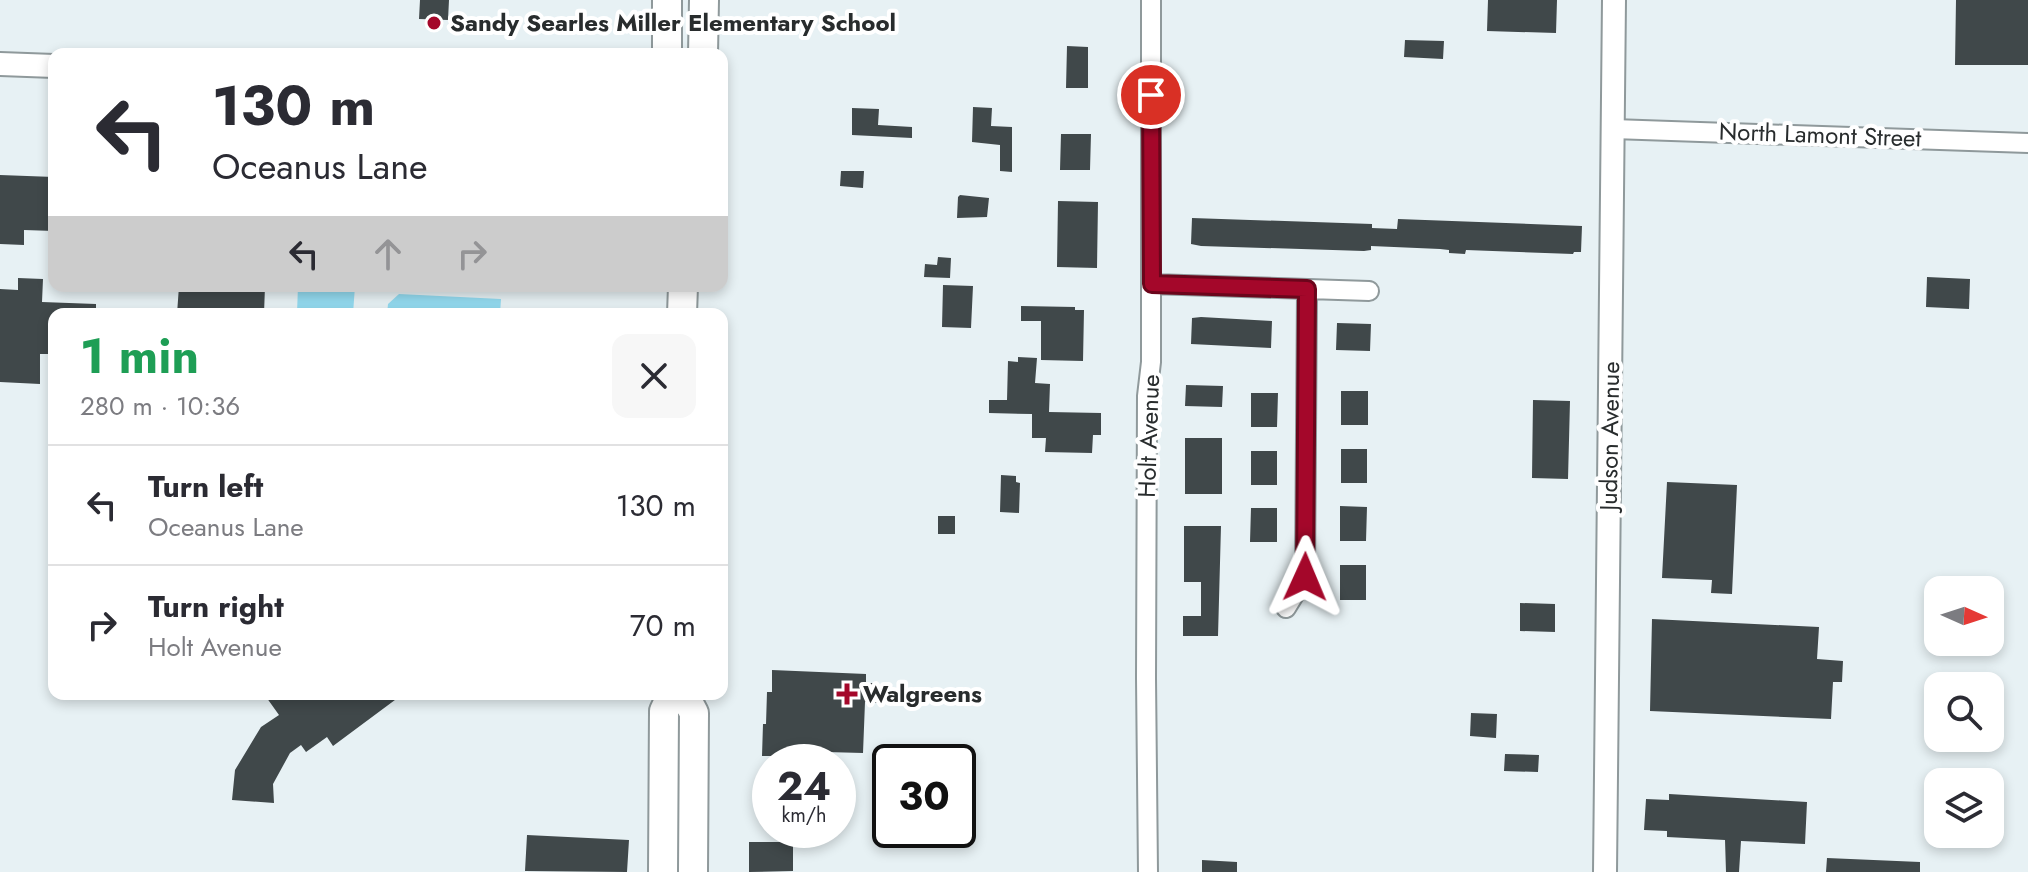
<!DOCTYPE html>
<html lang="en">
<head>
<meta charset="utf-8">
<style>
  body { margin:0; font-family:Jost,sans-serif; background:#f7f7f7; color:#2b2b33; height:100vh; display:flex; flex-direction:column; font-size:30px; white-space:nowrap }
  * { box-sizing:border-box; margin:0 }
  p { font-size:26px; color:#7c7c81 }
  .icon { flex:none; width:44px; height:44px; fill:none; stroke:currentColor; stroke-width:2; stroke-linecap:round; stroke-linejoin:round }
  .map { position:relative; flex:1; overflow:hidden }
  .drawer { position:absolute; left:48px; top:308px; width:680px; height:392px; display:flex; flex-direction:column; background:#fff; border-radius:16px; box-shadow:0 4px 12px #0003 }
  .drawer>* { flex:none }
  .hud { position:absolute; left:48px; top:48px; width:680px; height:244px; border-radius:16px; box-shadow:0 4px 12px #0003; background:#fff; color:#2b2b33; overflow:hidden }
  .needle { width:52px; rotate:93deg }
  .controls { position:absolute; left:1924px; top:576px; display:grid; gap:16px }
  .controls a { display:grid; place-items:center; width:80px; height:80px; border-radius:16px; background:#fff; box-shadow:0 4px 12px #0003; font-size:40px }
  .speed { position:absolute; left:752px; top:744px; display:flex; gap:16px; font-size:40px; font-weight:700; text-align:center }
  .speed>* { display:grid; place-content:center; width:104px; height:104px; border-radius:50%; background:#fff; box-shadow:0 4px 12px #0003; line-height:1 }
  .speed small { font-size:20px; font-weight:400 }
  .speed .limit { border:4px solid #111; border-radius:12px; background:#fff; color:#111 }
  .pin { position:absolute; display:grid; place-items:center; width:68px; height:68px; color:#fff; margin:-34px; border:4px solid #fff; border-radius:50%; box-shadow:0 2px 8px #0007 }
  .me { position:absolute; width:88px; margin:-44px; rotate:1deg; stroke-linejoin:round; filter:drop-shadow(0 0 6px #0008) }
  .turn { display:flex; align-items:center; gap:28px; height:168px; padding:0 32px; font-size:36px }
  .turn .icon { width:104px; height:104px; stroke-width:2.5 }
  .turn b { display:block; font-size:56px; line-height:68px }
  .lanes { display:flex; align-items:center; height:76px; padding:0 32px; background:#0003; justify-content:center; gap:40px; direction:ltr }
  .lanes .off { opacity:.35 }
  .round { display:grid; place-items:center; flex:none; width:84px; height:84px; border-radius:16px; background:#f7f7f7 }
  .head { display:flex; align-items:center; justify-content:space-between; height:136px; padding:0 32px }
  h1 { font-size:48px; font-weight:700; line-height:60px; color:#1e9e55 }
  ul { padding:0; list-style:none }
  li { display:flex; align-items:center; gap:24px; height:120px; padding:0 32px; border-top:2px solid #e1e1e2 }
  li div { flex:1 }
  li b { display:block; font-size:30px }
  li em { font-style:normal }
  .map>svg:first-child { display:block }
  .green { fill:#93daef }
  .building { fill:#40484a }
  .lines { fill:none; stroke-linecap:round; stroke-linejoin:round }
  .minor-casing { stroke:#8f999b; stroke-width:22 }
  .tertiary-casing { stroke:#8f999b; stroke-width:26 }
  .primary-casing { stroke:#8f999b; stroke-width:32 }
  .minor { stroke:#fff; stroke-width:18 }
  .tertiary { stroke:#fff; stroke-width:22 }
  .primary { stroke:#fff; stroke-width:28 }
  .route-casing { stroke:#6b051b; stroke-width:20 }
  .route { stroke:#a4072a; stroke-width:14 }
  .poi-dot { fill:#a4072a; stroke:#fff; stroke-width:3 }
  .labels { text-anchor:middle; stroke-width:8; stroke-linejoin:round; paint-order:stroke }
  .poi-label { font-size:24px; font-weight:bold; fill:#282c2d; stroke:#fff; text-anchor:start }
  .street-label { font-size:24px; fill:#282c2d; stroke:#fff }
</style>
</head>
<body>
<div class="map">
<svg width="2028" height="872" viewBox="0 0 2028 872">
  <rect width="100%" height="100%" fill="#e7f1f4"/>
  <path class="green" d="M298,286h57l-2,28 -56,-1z
    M399,294l102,5 -1,15h-113l1,-10z"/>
  <path class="building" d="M420,0h29l-1,20 -29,-1z
    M1488,0h69l-1,33 -69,-2z
    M1956,0h72v65h-73z
    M1405,40l39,1 -1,18 -39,-2z
    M1067,46l21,1v41h-22z
    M973,107l19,1 -1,18 21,1v45l-12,-1v-26l-28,-3z
    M852,108l27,1 -1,16 34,2v11l-60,-3z
    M1061,134h30l-1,36h-30z
    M841,171h23l-1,17 -23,-2z
    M0,175l54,2v54l-30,-1v15l-24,-1z
    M960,195l29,3 -2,19 -30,1 1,-21z
    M1058,201l40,1 -1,66 -40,-1z
    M1192,218l180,6v4l25,1 1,-10 184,7 -1,26h-7l-1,2 -107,-4 -1,4 -16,-1v-3l-9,-1 -69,-3v4l-7,1 -163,-5 -10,-2z
    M938,257l13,1 -1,20 -26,-1 1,-13 12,1z
    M1927,277l43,2 -1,30 -43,-2z
    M18,278l25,1 -1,23 54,2v10h-42v40h-14v30l-40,-2v-93l18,1z
    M943,285l30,1 -2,42 -29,-1z
    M179,286h86l-1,28h-87z
    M1021,306l54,1v3h9l-1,51 -42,-1v-39h-20z
    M1201,317l71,4 -1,27 -80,-4 1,-26z
    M1337,323l34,1 -1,27 -34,-1z
    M1018,357l19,1 -2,25 15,1 -1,28 52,1v22h-8l-1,18 -47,-1 1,-14h-14v-24l-43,-1v-13h18l1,-39 10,1z
    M1186,385l37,1 -1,21 -37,-1z
    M1341,391h27v34h-27z
    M1251,393h27l-1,34h-26z
    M1533,400l37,1 -2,78 -36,-1z
    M1185,438h37v56h-37z
    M1341,449h26v34h-26z
    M1251,451h26v34h-26z
    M1001,475l15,1v6l4,1 -1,30 -19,-1z
    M1667,482l70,3 -5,109 -21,-1 1,-13 -50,-2z
    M1340,506l27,1 -1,34h-26z
    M1251,508h26v34h-27z
    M938,516h17v18h-17z
    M1184,526h37l-3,110h-35v-20h18v-34h-17z
    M1340,565h26v35h-26z
    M1520,603l35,1v28l-35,-1z
    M1652,619l167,8 -2,32 26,2 -1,21h-9l-2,37 -181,-8z
    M772,670l94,4v9h13l-1,20 -13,-1 -2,51 -37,-1v4h-64l1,-32h3l1,-32h5z
    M264,694h139l-70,52 -6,-9 -21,15 -5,-7 -11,8 -17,31 1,19 -42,-3 3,-30 26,-43 18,-12z
    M1471,713l26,1 -1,24 -26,-2z
    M1505,754l34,1 -1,17 -34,-1z
    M1669,794l138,8 -2,42 -64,-3 -2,31h-13l-1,-32 -58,-3v-6l-23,-1 2,-31 23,1z
    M527,835l102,5 -2,32 -102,-1z
    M749,842h44v29l-44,1z
    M1827,858l93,4v10h-94z
    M1202,860l35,2v10h-35z"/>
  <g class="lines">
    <defs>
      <path id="minor" d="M1613,129l415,14
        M1152,284l217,7
        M1286,608l19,-31 2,-288
        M1148,872l-2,-194 1,-282 4,-34v-362"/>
      <path id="tertiary" d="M0,64l54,2
        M1605,872l9,-872"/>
      <path id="primary" d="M667,54v-54
        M703,54l1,-54
        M682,314l1,-28
        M684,694l10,19 -1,159
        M663,872l1,-161 8,-17"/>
    </defs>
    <use href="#minor" class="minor-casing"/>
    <use href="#tertiary" class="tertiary-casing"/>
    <use href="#primary" class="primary-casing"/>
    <use href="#minor" class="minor"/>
    <use href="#tertiary" class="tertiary"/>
    <use href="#primary" class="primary"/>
  </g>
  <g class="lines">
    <defs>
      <path id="route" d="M1151,95l1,189 155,5 -2,288"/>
    </defs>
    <use href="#route" class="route-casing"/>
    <use href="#route" class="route"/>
  </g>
  <g class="poi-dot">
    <circle cx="434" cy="23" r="8"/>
    <path d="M843 682h8v8h8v8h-8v8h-8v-8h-8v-8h8z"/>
  </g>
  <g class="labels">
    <g class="poi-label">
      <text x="450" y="31">Sandy Searles Miller Elementary School</text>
      <text x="863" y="702">Walgreens</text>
    </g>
    <g class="street-label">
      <text transform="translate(1820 135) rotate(2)" y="8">North Lamont Street</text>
      <text transform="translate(1149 436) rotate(-88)" y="8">Holt Avenue</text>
      <text transform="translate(1610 436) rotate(-89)" y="8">Judson Avenue</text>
    </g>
  </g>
</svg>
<div class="controls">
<a><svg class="needle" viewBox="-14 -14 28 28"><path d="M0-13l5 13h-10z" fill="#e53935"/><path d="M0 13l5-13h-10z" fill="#7c7c81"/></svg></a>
<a><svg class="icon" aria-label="search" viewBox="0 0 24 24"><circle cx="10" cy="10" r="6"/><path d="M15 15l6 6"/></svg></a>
<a><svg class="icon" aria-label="layers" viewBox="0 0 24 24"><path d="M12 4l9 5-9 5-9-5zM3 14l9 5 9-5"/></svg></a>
</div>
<div class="speed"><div>24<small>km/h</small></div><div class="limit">30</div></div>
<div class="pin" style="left:1151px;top:95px;background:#d93025"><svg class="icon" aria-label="arrive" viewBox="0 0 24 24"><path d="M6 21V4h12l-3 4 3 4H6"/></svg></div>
<svg class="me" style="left:1305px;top:577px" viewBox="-20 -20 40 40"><path d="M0-17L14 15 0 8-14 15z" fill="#a4072a" stroke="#fff" stroke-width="4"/></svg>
<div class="hud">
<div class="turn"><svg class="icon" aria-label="left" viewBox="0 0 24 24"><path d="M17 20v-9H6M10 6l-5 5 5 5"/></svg><div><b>130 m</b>Oceanus Lane</div></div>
<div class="lanes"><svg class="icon" aria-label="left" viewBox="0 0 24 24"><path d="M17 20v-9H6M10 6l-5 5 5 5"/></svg><svg class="icon off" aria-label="ahead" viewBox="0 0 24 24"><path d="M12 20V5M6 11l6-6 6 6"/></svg><svg class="icon off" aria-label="right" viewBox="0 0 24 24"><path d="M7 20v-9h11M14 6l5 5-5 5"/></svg></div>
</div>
<section class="drawer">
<div class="head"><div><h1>1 min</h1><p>280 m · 10:36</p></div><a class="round"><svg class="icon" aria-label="close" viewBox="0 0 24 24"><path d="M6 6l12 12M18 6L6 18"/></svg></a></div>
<ul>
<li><svg class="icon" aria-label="left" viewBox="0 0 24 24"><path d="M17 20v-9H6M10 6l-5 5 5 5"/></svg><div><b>Turn left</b><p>Oceanus Lane</p></div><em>130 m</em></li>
<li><svg class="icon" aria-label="right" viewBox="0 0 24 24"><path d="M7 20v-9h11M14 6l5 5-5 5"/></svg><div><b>Turn right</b><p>Holt Avenue</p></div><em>70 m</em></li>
</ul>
</section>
</div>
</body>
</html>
